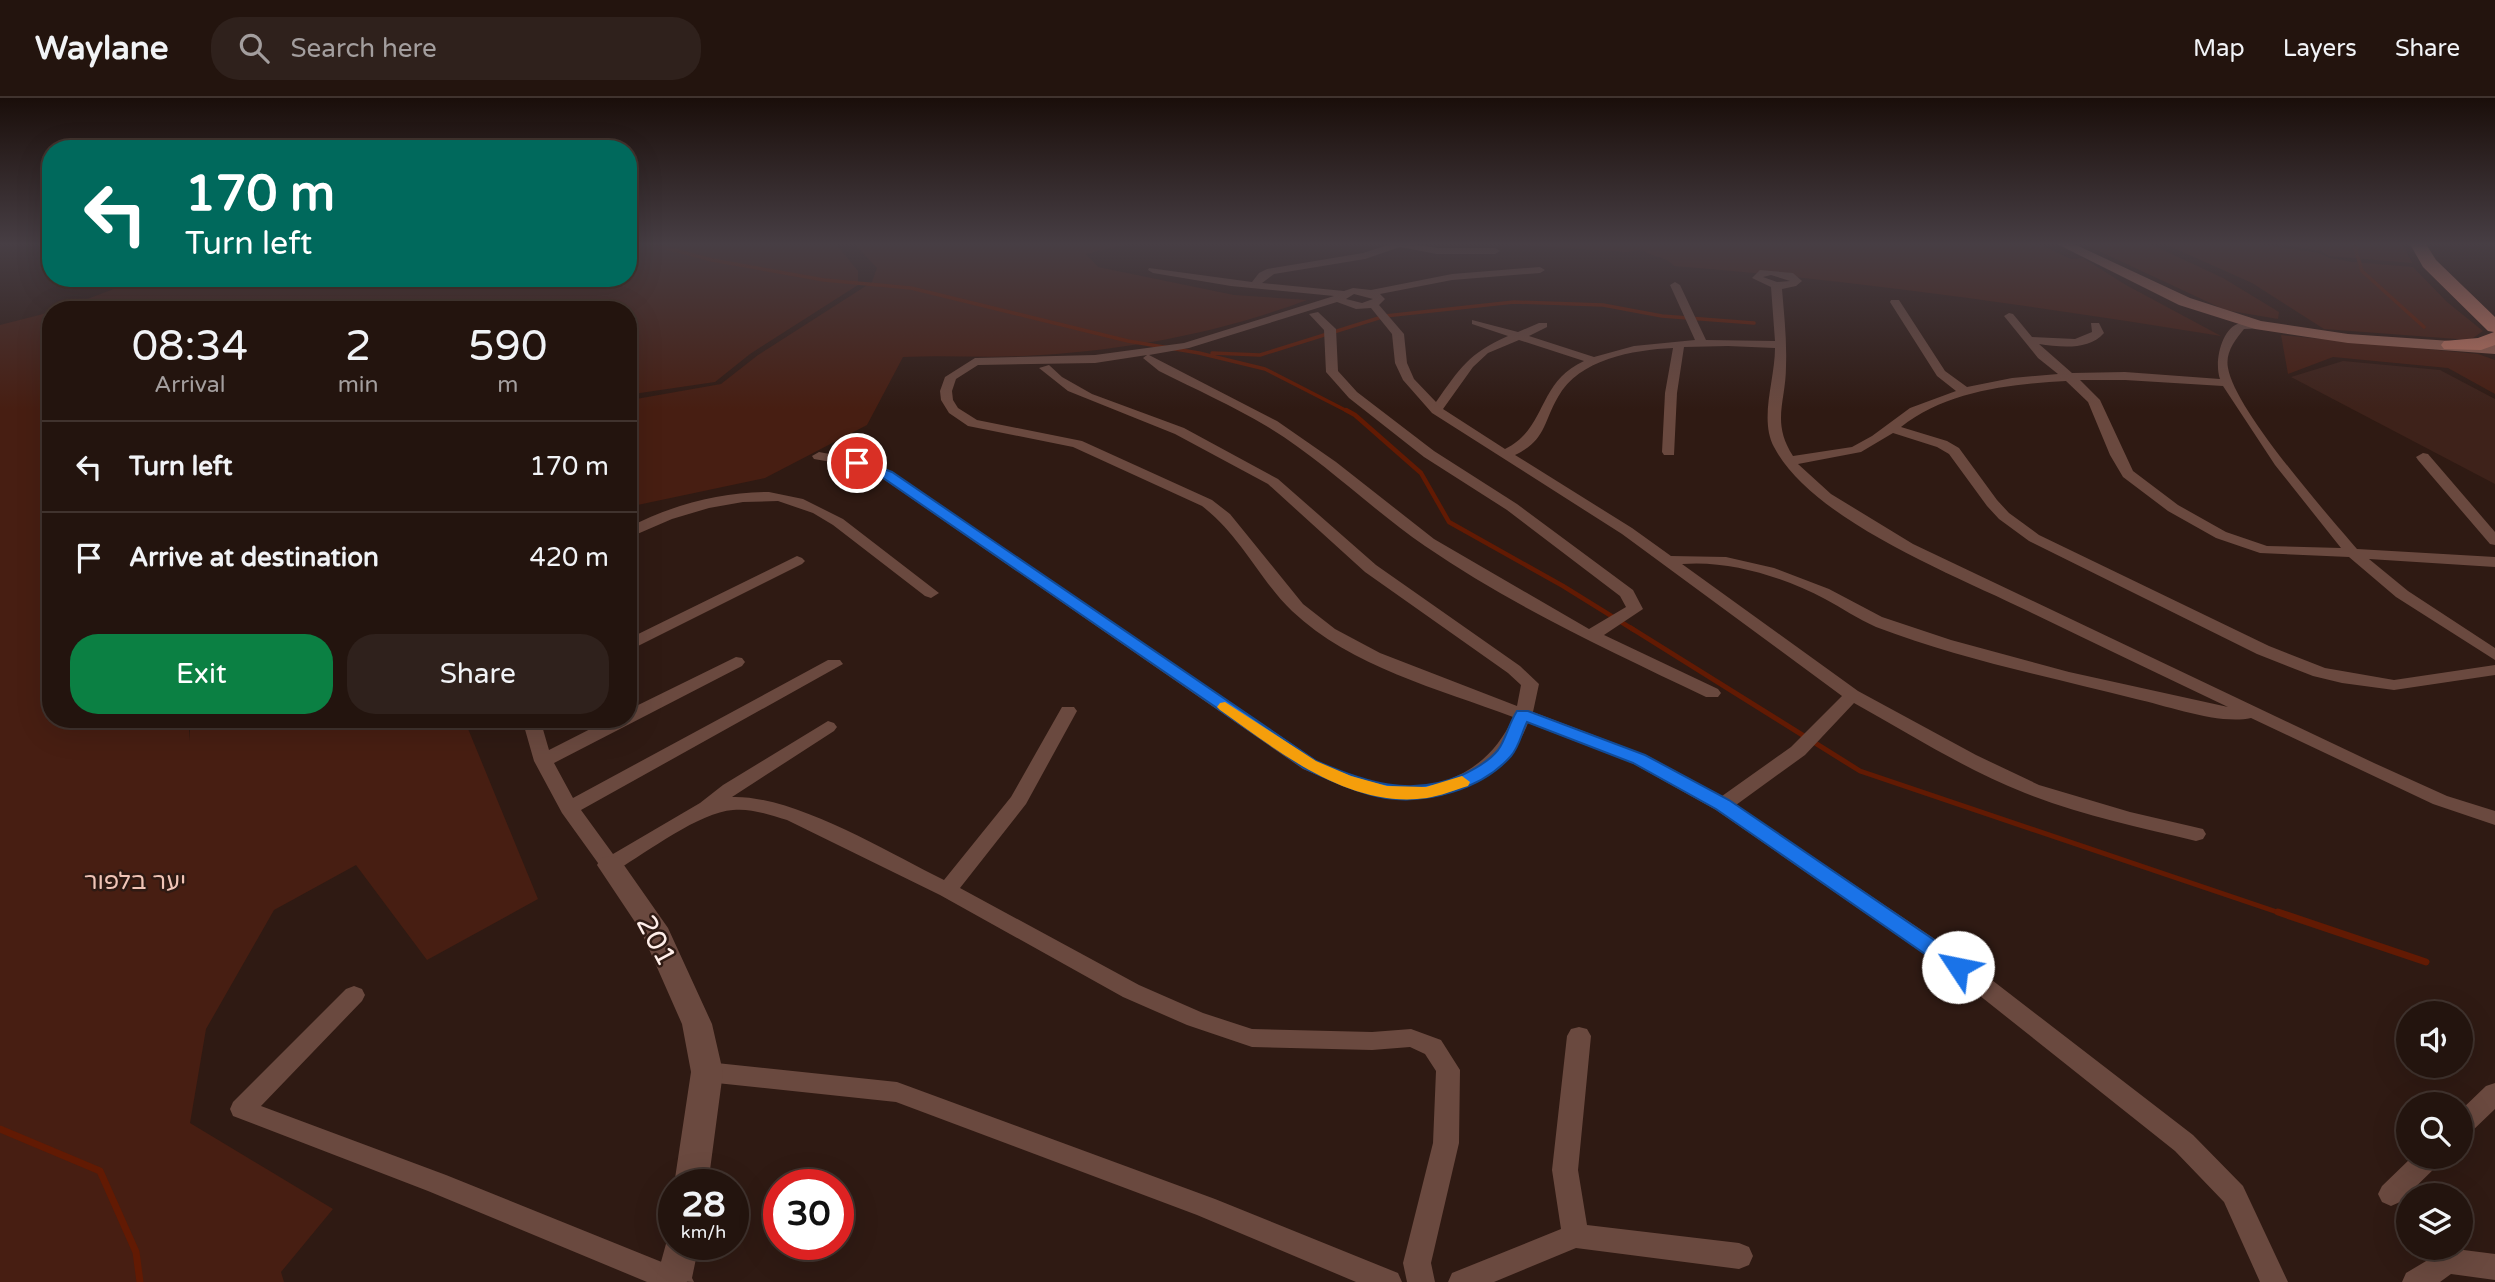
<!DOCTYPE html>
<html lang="en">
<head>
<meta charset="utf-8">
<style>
  body { margin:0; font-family:"Varela Round","Noto Sans Hebrew",sans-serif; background:#2f211c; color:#f1f3f6; height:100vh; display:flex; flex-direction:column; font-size:26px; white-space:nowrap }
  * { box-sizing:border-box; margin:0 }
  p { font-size:23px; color:#a39e9e }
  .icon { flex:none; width:38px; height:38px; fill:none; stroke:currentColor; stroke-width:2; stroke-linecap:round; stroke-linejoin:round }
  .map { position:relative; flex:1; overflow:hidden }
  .sheet { position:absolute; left:42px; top:203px; width:595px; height:427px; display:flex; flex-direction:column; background:#23140e; border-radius:28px; box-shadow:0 7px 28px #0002,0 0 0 2px #40332e }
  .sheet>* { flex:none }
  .guide { position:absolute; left:42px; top:42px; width:595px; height:147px; border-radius:28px; box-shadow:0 7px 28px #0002,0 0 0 2px #40332e; background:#00695c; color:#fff; overflow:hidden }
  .controls { position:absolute; left:2396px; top:903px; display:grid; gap:14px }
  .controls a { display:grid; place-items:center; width:77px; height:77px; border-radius:50%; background:#23140e; box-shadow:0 7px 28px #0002,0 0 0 2px #40332e; font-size:35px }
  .speed { position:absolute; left:658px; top:1071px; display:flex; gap:14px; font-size:35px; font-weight:700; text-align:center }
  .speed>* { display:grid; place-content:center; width:91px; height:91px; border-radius:50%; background:#23140e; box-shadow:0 7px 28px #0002,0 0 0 2px #40332e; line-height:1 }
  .speed small { font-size:18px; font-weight:400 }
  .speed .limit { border:10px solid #d22; background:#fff; color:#111 }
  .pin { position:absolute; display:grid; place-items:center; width:60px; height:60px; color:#fff; margin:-30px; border:4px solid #fff; border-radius:50%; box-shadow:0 2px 7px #0007 }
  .me { position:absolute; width:77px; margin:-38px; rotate:304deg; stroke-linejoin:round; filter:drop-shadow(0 0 5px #0008) }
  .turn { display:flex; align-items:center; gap:24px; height:147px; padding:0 28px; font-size:32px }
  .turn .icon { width:91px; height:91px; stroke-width:2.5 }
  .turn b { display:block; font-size:49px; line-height:60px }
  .eta { display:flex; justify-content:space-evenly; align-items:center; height:119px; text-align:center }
  .eta b { font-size:42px; font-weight:600; line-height:49px }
  .cta { display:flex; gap:14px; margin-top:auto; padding:14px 28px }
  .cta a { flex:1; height:80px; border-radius:28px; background:#0b8043; color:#fff; font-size:28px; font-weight:600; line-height:80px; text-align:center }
  .cta a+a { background:#2f211c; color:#f1f3f6 }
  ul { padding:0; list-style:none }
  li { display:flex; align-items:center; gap:21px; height:91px; padding:0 28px; border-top:2px solid #40332e }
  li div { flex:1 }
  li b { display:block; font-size:26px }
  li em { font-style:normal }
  header { display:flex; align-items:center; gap:42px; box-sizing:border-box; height:98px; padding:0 35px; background:#23140e; border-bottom:2px solid #40332e }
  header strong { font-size:33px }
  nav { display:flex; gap:38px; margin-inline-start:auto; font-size:24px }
  .search { width:490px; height:63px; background:#2f211c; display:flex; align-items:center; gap:18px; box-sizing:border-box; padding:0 24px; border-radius:28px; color:#a39e9e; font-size:26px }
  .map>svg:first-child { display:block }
  .built { fill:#3e221a }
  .green { fill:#471e12 }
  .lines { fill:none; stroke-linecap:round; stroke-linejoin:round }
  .stream-far3 { stroke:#621a03; stroke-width:3.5 }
  .stream-far2 { stroke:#621a03; stroke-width:4.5 }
  .stream-far1 { stroke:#621a03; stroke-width:5 }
  .stream { stroke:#621a03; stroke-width:7 }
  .minor { fill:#6a493f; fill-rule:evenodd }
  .tertiary { fill:#6a493f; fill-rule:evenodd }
  .secondary { fill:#945f50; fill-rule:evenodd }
  .trunk { fill:#c27662; fill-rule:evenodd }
  .route { fill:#1a73e8; stroke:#114b97; stroke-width:2 }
  .slow { fill:#f59e0b }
  .labels { text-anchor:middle; stroke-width:5; stroke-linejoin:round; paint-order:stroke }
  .park-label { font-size:24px; fill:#f1c4b6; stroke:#2f1a13 }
  .near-street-label { font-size:28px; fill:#feeee9; stroke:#2f1a13 }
</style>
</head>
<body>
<header>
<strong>Waylane</strong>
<div class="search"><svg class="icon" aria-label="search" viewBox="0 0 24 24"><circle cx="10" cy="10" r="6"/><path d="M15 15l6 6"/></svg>Search here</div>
<nav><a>Map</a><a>Layers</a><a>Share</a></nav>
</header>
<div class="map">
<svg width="2495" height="1184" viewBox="0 0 2495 1184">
  <rect width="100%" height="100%" fill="#2f1a13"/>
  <path class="built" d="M2343,263l97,9 55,29v85l-204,-107z"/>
  <path class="green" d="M628,146h208l22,27v14l-108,69 -35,28 -75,11 -12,5v-88h-570l85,-32h485z
    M854,146h273l-41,10 12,13 136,28 73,5c-91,34 -185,51 -282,56 -40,2 -81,-1 -122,1l-36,68 -102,53 -137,29v-105l8,-3 85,-15 37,-29 114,-73 5,-14z
    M1503,146h535l33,15 12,-1 43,27 95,51c-182,-29 -364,-56 -547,-70 -9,-11 -23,-8 -32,-17l-15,3z
    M2084,146h66l73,34 56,34 -1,7 -53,-9z
    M2165,146h93l61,9 11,5 22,4 61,5 34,35 36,29 -13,9 -146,-11 -72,-46z
    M2277,146h126l9,19 -84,-7 -7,-5z
    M51,214v407h138v22l2,-22h273l74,180 -111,61 -71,-95 -82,45 -68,119 -16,94 143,86 -52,63 3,10h-284v-957z
    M2281,237l197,19 17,6v34l-47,-26 -115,-11 -45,17z"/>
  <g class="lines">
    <path class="stream-far3" d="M651,146l61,16 112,20 87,8 217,53 71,12 66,16 84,43
      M2354,146l8,27 62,56
      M1212,255l48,2 125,-39 129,-14 89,3 59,11 92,7"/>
    <path class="stream-far2" d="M1346,312l9,5 66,58 28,49 114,64 71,44"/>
    <path class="stream-far1" d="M1631,530l229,143 423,143"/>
    <path class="stream" d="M2278,814l148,50
      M0,1031l100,42 36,81 4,30"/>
    <path class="minor" d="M1391,146h22l24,4h58l5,3 -5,3h-58l-37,-7 -35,12 -91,15 -12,9 82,8 9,-3 18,2 81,-16 88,-7 5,3 -5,3 -88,7 -72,14 5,5 -6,6 25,29 3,29 7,16 22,23c25,-35 32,-48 72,-66l-36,-12v-4l46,12 21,-9h8v4l-18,9 65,21 40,-11 61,-6 -25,-55 5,-3 5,3 26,55 69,1 -4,-54 -19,-9 8,-8 33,3 9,8 -6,5 -14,3c2,25 5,51 4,77 0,36 -15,56 7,90l59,-9 20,-11 38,-28 46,-17 -19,-15 -47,-74 1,-2h8l46,71 22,16 45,-9 46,-4 -20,-16 -34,-42 5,-3 4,1 19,23 43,2 17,-7 -1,-9h8l5,10c-16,18 -44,14 -65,11l33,29 53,-1 95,7c-6,-16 1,-51 20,-56 7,-2 17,0 24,1v4l-20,1c-9,11 -19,24 -16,39 7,42 99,146 129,181l138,8v10l-126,-8 39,32 87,57v12l-99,-63 -47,-40 -89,-4 -44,-15 -48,-27 -45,-34 -13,-22 -22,-53 -22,-21c-56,3 -120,10 -165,46l46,14 12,7 38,52 12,13 30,22 230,111 56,22 69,12 101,-15v10l-101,15 -52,-7 -29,-7 -56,-22 -228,-113 -30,-22 -12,-13 -38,-52 -12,-7 -44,-14 -32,19 -63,12 33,30 82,50 461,219 73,33 48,15v14l-62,-21 -182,-86c-32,7 -83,-12 -115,-19 -87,-22 -176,-40 -260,-72 -18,-8 -34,-19 -51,-28 -42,-22 -95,-39 -143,-35l176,127 118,64 63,30 91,27 73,17 3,5 -3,5 -7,2c-57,-14 -116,-26 -171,-48 -59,-23 -115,-59 -171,-90l-49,52 -69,50 230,155 227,175 50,51 45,96h-28l-36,-80 -49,-51 -225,-179 -234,-162 -84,-47 -104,-40c-21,56 -85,84 -143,75 -28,-4 -55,-18 -82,-29l-421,-291 -28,-12 -40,-7 -2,-3 7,-4 43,8 30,12 425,289c21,9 43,20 67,24 55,10 107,-16 129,-68 -74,-28 -162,-50 -221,-106 -33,-32 -51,-75 -90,-105l-129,-59 -105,-21 -19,-13 -8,-13 -1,-9 5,-14 30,-19 120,-3 89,-12 150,-47 -103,-10 -78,-13 -5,-3 1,-2 103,14 7,-9 8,-4 96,-16zM1771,177l19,6 -13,1 -14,-5zM1354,196l19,5 -11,4 -16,-4zM1337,204l19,7 15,-1 21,26 3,29 8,17 29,33 190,121 220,162 -51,51 -69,49 -76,-41 -113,-43 6,-28 -19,-18 -144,-101 -98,-86 -94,-51 -92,-34 -30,-17 -13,-12 -10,3 29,23 107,43 93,50 97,88 143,101 13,12 -4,21 -137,-53 -45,-24 -32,-25 -73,-90 -18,-14 -130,-59 -105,-21 -19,-12 -5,-8 -1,-9 4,-12 22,-14 117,-2 52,-8 -4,3 16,13c36,18 74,35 109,56 56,34 103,82 157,119 87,60 185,105 281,151h12l3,-4 -3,-4 -114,-54 39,-26 -10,-19 -116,-86 -83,-53 -77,-59 -19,-21 -2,-42 -18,-17 -9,2 15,16 2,42 23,26 75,59 83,53 113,86 6,11 -37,22 -155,-90 -98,-77 -59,-41 -128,-66 40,-7zM1519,242l65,21c-47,21 -37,68 -79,88l-62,-40 30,-42 15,-14zM1728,248l47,2c0,32 -16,71 -1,99 38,73 180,128 254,164 66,32 133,64 200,96l-159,-35 -118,-32 -69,-23 -53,-28 -55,-21 -48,-11 -55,-1 -39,-28 -117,-73c31,-15 28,-32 43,-58 21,-38 75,-47 115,-49l-8,45 -3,59 2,3h10l3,-62 7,-46zM2080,282h45l98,6 52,79 66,83 -74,-2 -41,-14 -48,-27 -45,-34 -33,-71z
      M2423,355l5,1 67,78v13l-5,-1 -72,-84 -2,-3z
      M769,394l34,7 40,20 96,74 -8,5 -6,-2 -92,-71 -20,-12 -35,-12 -35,1 -34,6 -37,11 -44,19v-10c42,-23 94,-36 141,-36z
      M797,458l5,2 3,3 -3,3 -174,87v-12z
      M736,559l6,1 3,4 -3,4 -188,97 19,35 255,-138h12l3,4 -262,146 32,44 87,-51 23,-18 105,-64 6,2 3,4 -3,4 -102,66c62,-2 155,55 212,83l67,-83 51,-90h12l3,4 -51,93 -66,84 179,97 64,28 49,16 120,3 39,-3 30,11 19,30 -1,73 -28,120 4,19h-28l-4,-19 30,-120 3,-72 -11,-17 -15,-7 -38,3 -120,-3 -65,-22 -64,-28 -183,-102 -153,-75c-17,-5 -36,-12 -54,-10 -33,2 -86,42 -116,60h-14l-41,-57 -28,-52 -12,-42h18l9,31 61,-31h18v-9z
      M354,888l8,3 3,6 -3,6 -101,105 185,69 238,96 3,11h-40l-219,-91 -195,-75 -3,-7 3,-7 113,-113z
      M1579,929l8,2 4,7 -13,134 9,55 152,18 10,4 4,9 -4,9 -10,4 -163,-21 -82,34h-46l4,-9 109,-44 -9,-59 15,-134 4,-7z
      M707,964l190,20 318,117 183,74 4,9h-46l-159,-67 -301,-113 -189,-20 -9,-3 -3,-7 3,-7z
      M2495,985v26l-26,25 -9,3v-26l26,-25z
      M2412,1059h30l-4,8 -38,37 -9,4 -9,-4 -4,-8 4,-8z
      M2448,1150l47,6v26l-44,-6 -11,8h-38l4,-9z"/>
    <path class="tertiary" d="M610,758l9,2 49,70 44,96 11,48 -15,113h-34l17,-113 -9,-48 -41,-93 -44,-66 4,-7z
      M674,1133v13h25l-7,34 2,4 -38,-2 13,-47z"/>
    <path class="secondary" d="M2057,146h17l116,54 71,23 87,13 147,10v10l-147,-11 -93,-14 -76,-24z"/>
    <path class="trunk" d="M2410,146h16l10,16 59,57v28l-14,5 -37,-1 -3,-4 3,-4 34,-3 16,-6 -6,-1 -65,-64z"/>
  </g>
  <linearGradient id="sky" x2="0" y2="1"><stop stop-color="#1a0e0a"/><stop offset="0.47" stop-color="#473e44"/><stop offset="1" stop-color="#473e44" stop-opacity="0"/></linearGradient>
  <rect width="2495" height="311" fill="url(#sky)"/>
  <path class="route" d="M857,361l35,13 424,289c48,21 96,37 146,14 13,-6 27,-14 36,-25 8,-11 11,-27 19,-39h11l117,44 84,45 236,161 3,6 -3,5 -7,2 -7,-2 -235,-163 -83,-46 -106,-41c-5,10 -8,25 -16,34 -29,33 -83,48 -125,42 -29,-5 -56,-18 -82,-30l-421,-290 -30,-12v-6z"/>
  <path class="slow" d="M1225,604l91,59 35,15 36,10 39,1 36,-11 8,6 -2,4c-13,4 -28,10 -41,12 -79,11 -147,-46 -207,-88l-3,-3 3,-4z"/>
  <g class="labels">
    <g class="park-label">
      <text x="135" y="791">יער בלפור</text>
    </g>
    <g class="near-street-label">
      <text transform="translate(657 842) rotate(62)" y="10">201</text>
    </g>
  </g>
</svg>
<div class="controls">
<a><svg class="icon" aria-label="sound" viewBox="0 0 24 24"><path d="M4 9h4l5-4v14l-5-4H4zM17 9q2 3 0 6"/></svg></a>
<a><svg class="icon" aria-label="search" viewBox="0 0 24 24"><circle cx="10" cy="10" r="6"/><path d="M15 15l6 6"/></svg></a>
<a><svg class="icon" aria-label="layers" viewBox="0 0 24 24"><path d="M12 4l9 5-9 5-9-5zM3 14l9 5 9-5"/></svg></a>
</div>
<div class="speed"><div>28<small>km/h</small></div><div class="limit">30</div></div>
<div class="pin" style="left:857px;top:365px;background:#d93025"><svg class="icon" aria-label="arrive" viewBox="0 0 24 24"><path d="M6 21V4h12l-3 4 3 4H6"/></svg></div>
<svg class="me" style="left:1958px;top:869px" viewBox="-20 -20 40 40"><circle r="19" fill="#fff"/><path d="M0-13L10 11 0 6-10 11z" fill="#1a73e8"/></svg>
<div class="guide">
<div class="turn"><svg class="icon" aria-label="left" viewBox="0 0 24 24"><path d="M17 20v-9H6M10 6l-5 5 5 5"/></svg><div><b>170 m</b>Turn left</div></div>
</div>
<section class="sheet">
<div class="eta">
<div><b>08:34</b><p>Arrival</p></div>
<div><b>2</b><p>min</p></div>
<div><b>590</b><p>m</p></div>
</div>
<ul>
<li><svg class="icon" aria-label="left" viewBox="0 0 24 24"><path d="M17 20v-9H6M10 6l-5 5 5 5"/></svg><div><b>Turn left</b></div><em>170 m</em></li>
<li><svg class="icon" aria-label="arrive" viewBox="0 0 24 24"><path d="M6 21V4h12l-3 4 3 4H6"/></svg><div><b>Arrive at destination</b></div><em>420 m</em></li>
</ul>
<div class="cta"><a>Exit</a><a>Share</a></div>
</section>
</div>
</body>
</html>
